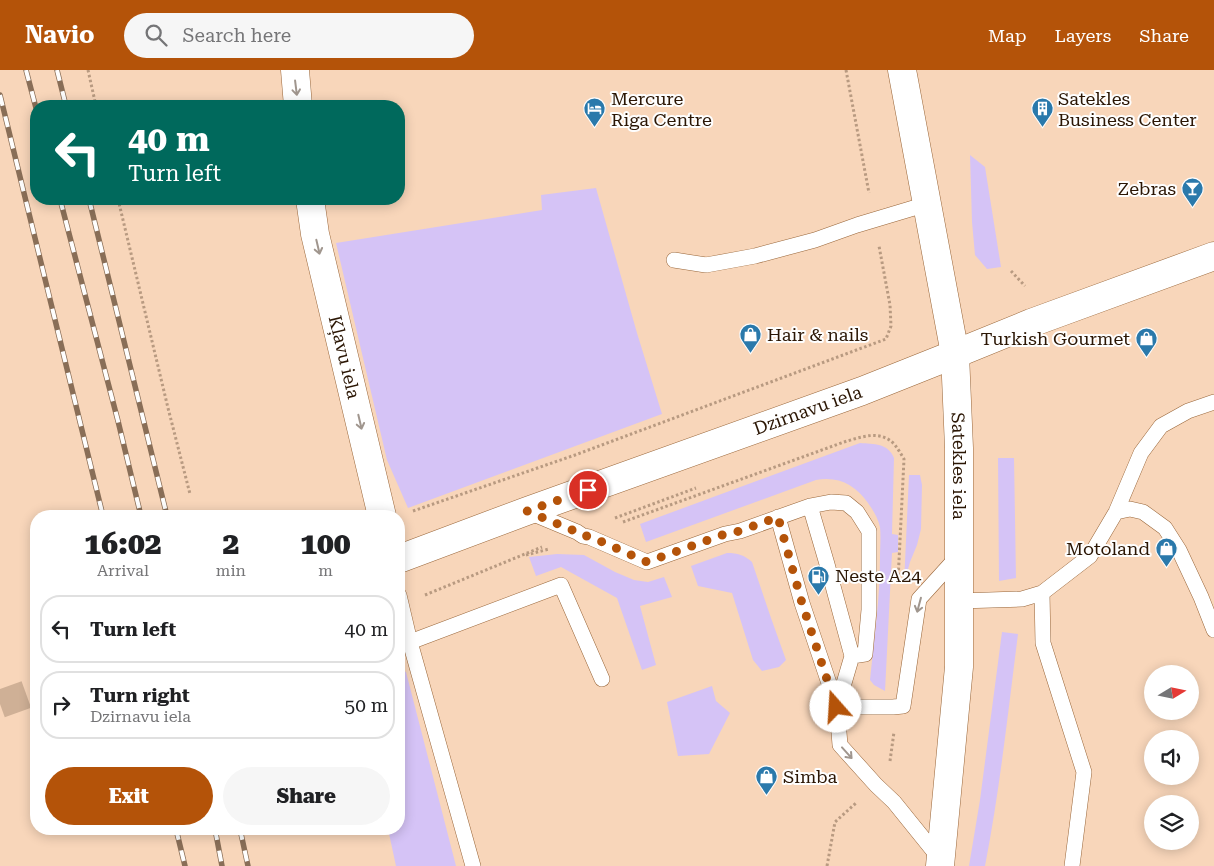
<!DOCTYPE html>
<html lang="en">
<head>
<meta charset="utf-8">
<style>
  body { margin:0; font-family:"Roboto Serif",serif; background:#f6f6f6; color:#202124; height:100vh; display:flex; flex-direction:column; font-size:19px; white-space:nowrap }
  * { box-sizing:border-box; margin:0 }
  p { font-size:16px; color:#757577 }
  .icon { flex:none; width:28px; height:28px; fill:none; stroke:currentColor; stroke-width:2; stroke-linecap:round; stroke-linejoin:round }
  .map { position:relative; flex:1; overflow:hidden }
  .side { position:absolute; left:30px; top:440px; width:375px; height:325px; display:flex; flex-direction:column; background:#fff; border-radius:20px; box-shadow:0 2px 12px #0003 }
  .side>* { flex:none }
  .hud { position:absolute; left:30px; top:30px; width:375px; height:105px; border-radius:20px; box-shadow:0 2px 12px #0003; background:#00695c; color:#fff; overflow:hidden }
  .needle { width:32px; rotate:80deg }
  .tools { position:absolute; left:1144px; top:595px; display:grid; gap:10px }
  .tools a { display:grid; place-items:center; width:55px; height:55px; border-radius:50%; background:#fff; box-shadow:0 2px 12px #0003; font-size:25px }
  .pin { position:absolute; display:grid; place-items:center; width:42px; height:42px; color:#fff; margin:-21px; border:2px solid #fff; border-radius:50%; box-shadow:0 1px 5px #0007 }
  .me { position:absolute; width:55px; margin:-28px; rotate:341deg; stroke-linejoin:round; filter:drop-shadow(0 0 4px #0008) }
  .turn { display:flex; align-items:center; gap:18px; height:105px; padding:0 15px; font-size:22px }
  .turn .icon { width:65px; height:65px; stroke-width:2.5 }
  .turn b { display:block; font-size:35px; line-height:42px }
  .eta { display:flex; justify-content:space-evenly; align-items:center; height:85px; text-align:center }
  .eta b { font-size:30px; font-weight:800; line-height:35px }
  .primary-button { display:flex; gap:10px; margin-top:auto; padding:10px 15px }
  .primary-button a { flex:1; height:58px; border-radius:30px; background:#b45309; color:#fff; font-size:20px; font-weight:800; line-height:58px; text-align:center }
  .primary-button a+a { background:#f6f6f6; color:#202124 }
  ul { padding:0; list-style:none }
  li { display:flex; align-items:center; gap:15px; height:68px; margin:0 10px 8px; padding:0 5px; border:2px solid #e0e0e0; border-radius:20px }
  li div { flex:1 }
  li b { display:block; font-size:19px }
  li em { font-style:normal }
  header { display:flex; align-items:center; gap:30px; box-sizing:border-box; height:70px; padding:0 25px; background:#b45309; color:#fff }
  header strong { font-size:24px }
  nav { display:flex; gap:28px; margin-inline-start:auto; font-size:18px }
  .search { width:350px; height:45px; background:#f6f6f6; display:flex; align-items:center; gap:12px; box-sizing:border-box; padding:0 18px; border-radius:28px; color:#757577; font-size:19px }
  .map>svg:first-child { display:block }
  .green { fill:#d5c3f6 }
  .lines { fill:none; stroke-linecap:round; stroke-linejoin:round }
  .secondary-tunnel { stroke:#cfb096; stroke-width:28; stroke-dasharray:28 14; stroke-linecap:butt }
  .lane-casing { stroke:#996639; stroke-width:16 }
  .street-casing { stroke:#996639; stroke-width:29 }
  .secondary-casing { stroke:#996639; stroke-width:29 }
  .highway-casing { stroke:#996639; stroke-width:29 }
  .path { stroke:#b89a81; stroke-width:3; stroke-dasharray:2.5 2.5; stroke-linecap:butt }
  .lane { stroke:#fff; stroke-width:15 }
  .street { stroke:#fff; stroke-width:28 }
  .secondary { stroke:#fff; stroke-width:28 }
  .highway { stroke:#fff; stroke-width:28 }
  .rail-casing { stroke:#896e57; stroke-width:5.5 }
  .rail { stroke:#fefefe; stroke-width:4; stroke-dasharray:11; stroke-linecap:butt }
  .oneway { stroke:#a0968e }
  .route { stroke:#b45309; stroke-width:9; stroke-dasharray:0 16.2 }
  .labels { text-anchor:middle; stroke-width:4; stroke-linejoin:round; paint-order:stroke }
  .poi-label { font-size:18px; fill:#2b1604; stroke:#fefefe; text-anchor:start }
  .street-label { font-size:18px; fill:#2b1604; stroke:#fefefe }
</style>
</head>
<body>
<header>
<strong>Navio</strong>
<div class="search"><svg class="icon" aria-label="search" viewBox="0 0 24 24"><circle cx="10" cy="10" r="6"/><path d="M15 15l6 6"/></svg>Search here</div>
<nav><a>Map</a><a>Layers</a><a>Share</a></nav>
</header>
<div class="map">
<svg width="1214" height="796" viewBox="0 0 1214 796">
  <rect width="100%" height="100%" fill="#f8d6ba"/>
  <path class="green" d="M970,85l15,12 16,100 -14,2 -12,-14 -3,-33z
    M596,118l41,145 25,81 -254,94 -21,-48 -51,-217 206,-33 -1,-15z
    M860,373c14,1 28,0 34,15l-2,76 6,1v17l-6,1 -7,138 -11,-6 -4,-5c4,-41 10,-81 10,-122 0,-10 1,-21 0,-31 -2,-9 -7,-17 -12,-24 -13,-18 -29,-27 -52,-23l-170,62 -6,-18z
    M998,388h16l2,120 -17,3z
    M909,405h11l2,10 -1,44 -4,16 -7,17 -6,22z
    M727,483c11,0 17,2 25,9l19,56 15,42 -7,7 -17,4 -9,-11 -21,-67 -34,-7 -7,-20z
    M557,484l27,1 31,17 19,8 14,2 16,-5 8,20 -32,9 16,59 -14,5 -25,-72 -56,-31 -25,9 -7,-19z
    M1002,562l16,2c-10,78 -18,155 -33,232h-16l11,-66z
    M399,598l7,4 50,194h-60l-8,-37h11z
    M712,616l4,15 14,12 -21,41 -31,2 -11,-54z"/>
  <g class="lines">
    <path class="secondary-tunnel" d="M0,634l36,-13"/>
    <defs>
      <path id="lane" d="M674,190l32,5 49,-9 60,-16 42,-15 70,-21
        M810,436l17,58 25,92 -15,51
        M529,442l48,20 6,4 6,1 58,25 78,-28 15,-3 70,-25 21,-4 15,1 11,9 12,19v79l-4,44 -13,2
        M1116,442l14,-3 13,3 22,16 14,22 22,47 13,33
        M778,447l24,86 35,104 3,38 36,40 18,17 46,57
        M1042,523l1,50 41,129 -12,94
        M399,525l11,47 63,224
        M959,531l63,-2 20,-6 48,-37 26,-44 25,-59 20,-27 27,-15 26,-9
        M410,572l151,-57 41,94
        M837,637h56l10,-1 16,-107 40,-44"/>
      <g id="street">
        <path d="M295,0l3,36"/>
        <path id="s1" d="M310,129l5,35 67,282"/>
        <path d="M955,284l76,-31 183,-67"/>
      </g>
      <g id="secondary">
        <path id="s2" d="M399,489l128,-48 335,-120 93,-37"/>
      </g>
      <g id="highway">
        <path id="s3" d="M902,0l53,284 4,94v219l-19,199"/>
      </g>
    </defs>
    <use href="#lane" class="lane-casing"/>
    <use href="#street" class="street-casing"/>
    <use href="#secondary" class="secondary-casing"/>
    <use href="#highway" class="highway-casing"/>
    <path class="path" d="M88,0l8,36
      M846,0l23,123
      M118,129l50,209 22,86
      M1011,201l14,15
      M413,441l162,-56 311,-116 5,-13 -1,-21 -11,-59
      M615,448l81,-30
      M623,452l221,-80c17,-5 37,-13 51,3 3,4 6,9 9,14l-6,122
      M526,485l23,-6
      M425,525l117,-48
      M890,691l4,-29
      M827,796l8,-44 21,-19"/>
    <use href="#lane" class="lane"/>
    <use href="#street" class="street"/>
    <use href="#secondary" class="secondary"/>
    <use href="#highway" class="highway"/>
    <defs>
      <path id="rail" d="M26,0l10,38
        M57,0l9,36
        M0,25l103,421
        M60,129l58,222 23,95
        M89,129l78,317
        M176,759l9,37
        M215,759l7,37
        M240,759l8,37"/>
    </defs>
    <use href="#rail" class="rail-casing"/>
    <use href="#rail" class="rail"/>
  </g>
  <defs><path id="oneway-shaft" d="M-6 0H5M1.5-3L5.5 0L1.5 3" fill="none" stroke-width="1.6" stroke-linecap="round" stroke-linejoin="round" transform="scale(1.25)"/></defs>
  <g class="oneway">
    <use href="#oneway-shaft" transform="translate(296 18) rotate(83)"/>
    <use href="#oneway-shaft" transform="translate(318 177) rotate(77)"/>
    <use href="#oneway-shaft" transform="translate(360 352) rotate(77)"/>
    <use href="#oneway-shaft" transform="translate(919 535) rotate(105)"/>
    <use href="#oneway-shaft" transform="translate(847 683) rotate(48)"/>
  </g>
  <g class="lines">
    <path class="route" d="M588,420l-61,21 50,21 6,4h6l58,26 78,-28 15,-3 38,-14 24,86 34,104"/>
  </g>
  <defs>
    <symbol id="hotel-pin" viewBox="-11 -11 22 30"><path d="M0 17L-7.5 6A9.5 9.5 0 1 1 7.5 6Z" fill="#2a79ab" stroke="#fefefe"/><path d="M-6-4.5h1.5V1H6V5H4.5V3h-9V5H-6ZM-4 0a1.8 1.8 0 1 1 3.6 0ZM.5 0V-2.5h3Q6-2.5 6 0Z" fill="#fff"/></symbol>
    <symbol id="building-pin" viewBox="-11 -11 22 30"><path d="M0 17L-7.5 6A9.5 9.5 0 1 1 7.5 6Z" fill="#2a79ab" stroke="#fefefe"/><path d="M-4-6H4V6H1V3H-1V6H-4ZM-2.5-4.3h1.7v1.8h-1.7ZM.8-4.3h1.7v1.8H.8ZM-2.5-1h1.7V.8h-1.7ZM.8-1h1.7V.8H.8Z" fill="#fff"/></symbol>
    <symbol id="bar-pin" viewBox="-11 -11 22 30"><path d="M0 17L-7.5 6A9.5 9.5 0 1 1 7.5 6Z" fill="#2a79ab" stroke="#fefefe"/><path d="M-6-5H6L.8 .8V4.5H3.5V6h-7V4.5H-.8V.8Z" fill="#fff"/></symbol>
    <symbol id="shop-pin" viewBox="-11 -11 22 30"><path d="M0 17L-7.5 6A9.5 9.5 0 1 1 7.5 6Z" fill="#2a79ab" stroke="#fefefe"/><path d="M-5-2.5h2.3a2.7 3.5 0 0 1 5.4 0H5L5.5 6h-11ZM-1.5-2.5h3a1.5 2.3 0 0 0-3 0Z" fill="#fff"/></symbol>
    <symbol id="fuel-pin" viewBox="-11 -11 22 30"><path d="M0 17L-7.5 6A9.5 9.5 0 1 1 7.5 6Z" fill="#2a79ab" stroke="#fefefe"/><path d="M-5.5-6h7V0h2V4h1.3V-2.5L3-4.5l.8-.8L6-3V5H2.5V1h-1V6h-7ZM-4.2-4.7v3.2H.2V-4.7Z" fill="#fff"/></symbol>
  </defs>
  <g fill-rule="evenodd">
    <use href="#hotel-pin" x="582" y="26" width="25" height="34"/>
    <use href="#building-pin" x="1030" y="26" width="25" height="34"/>
    <use href="#bar-pin" x="1180" y="106" width="25" height="34"/>
    <use href="#shop-pin" x="738" y="252" width="25" height="34"/>
    <use href="#shop-pin" x="1134" y="256" width="25" height="34"/>
    <use href="#shop-pin" x="1154" y="466" width="25" height="34"/>
    <use href="#fuel-pin" x="806" y="494" width="25" height="34"/>
    <use href="#shop-pin" x="754" y="694" width="25" height="34"/>
  </g>
  <g class="labels">
    <g class="poi-label">
      <text x="611" y="35">Mercure<tspan x="611" dy="21">Riga Centre</tspan></text>
      <text x="1058" y="35">Satekles<tspan x="1058" dy="21">Business Center</tspan></text>
      <text x="1176" y="125" text-anchor="end">Zebras</text>
      <text x="767" y="271">Hair &amp; nails</text>
      <text x="1130" y="275" text-anchor="end">Turkish Gourmet</text>
      <text x="1150" y="485" text-anchor="end">Motoland</text>
      <text x="835" y="512">Neste A24</text>
      <text x="783" y="713">Simba</text>
    </g>
    <g class="street-label">
      <text dy="6" stroke="none"><textPath href="#s1" startOffset="162">Kļavu iela</textPath></text>
      <text dy="6" stroke="none"><textPath href="#s2" startOffset="435">Dzirnavu iela</textPath></text>
      <text dy="6" stroke="none"><textPath href="#s3" startOffset="401">Satekles iela</textPath></text>
    </g>
  </g>
</svg>
<div class="tools">
<a><svg class="needle" viewBox="-14 -14 28 28"><path d="M0-13l5 13h-10z" fill="#e53935"/><path d="M0 13l5-13h-10z" fill="#757577"/></svg></a>
<a><svg class="icon" aria-label="sound" viewBox="0 0 24 24"><path d="M4 9h4l5-4v14l-5-4H4zM17 9q2 3 0 6"/></svg></a>
<a><svg class="icon" aria-label="layers" viewBox="0 0 24 24"><path d="M12 4l9 5-9 5-9-5zM3 14l9 5 9-5"/></svg></a>
</div>
<div class="pin" style="left:588px;top:420px;background:#d93025"><svg class="icon" aria-label="arrive" viewBox="0 0 24 24"><path d="M6 21V4h12l-3 4 3 4H6"/></svg></div>
<svg class="me" style="left:836px;top:637px" viewBox="-20 -20 40 40"><circle r="19" fill="#fff"/><path d="M0-13L10 11 0 6-10 11z" fill="#b45309"/></svg>
<div class="hud">
<div class="turn"><svg class="icon" aria-label="left" viewBox="0 0 24 24"><path d="M17 20v-9H6M10 6l-5 5 5 5"/></svg><div><b>40 m</b>Turn left</div></div>
</div>
<section class="side">
<div class="eta">
<div><b>16:02</b><p>Arrival</p></div>
<div><b>2</b><p>min</p></div>
<div><b>100</b><p>m</p></div>
</div>
<ul>
<li><svg class="icon" aria-label="left" viewBox="0 0 24 24"><path d="M17 20v-9H6M10 6l-5 5 5 5"/></svg><div><b>Turn left</b></div><em>40 m</em></li>
<li><svg class="icon" aria-label="right" viewBox="0 0 24 24"><path d="M7 20v-9h11M14 6l5 5-5 5"/></svg><div><b>Turn right</b><p>Dzirnavu iela</p></div><em>50 m</em></li>
</ul>
<div class="primary-button"><a>Exit</a><a>Share</a></div>
</section>
</div>
</body>
</html>
